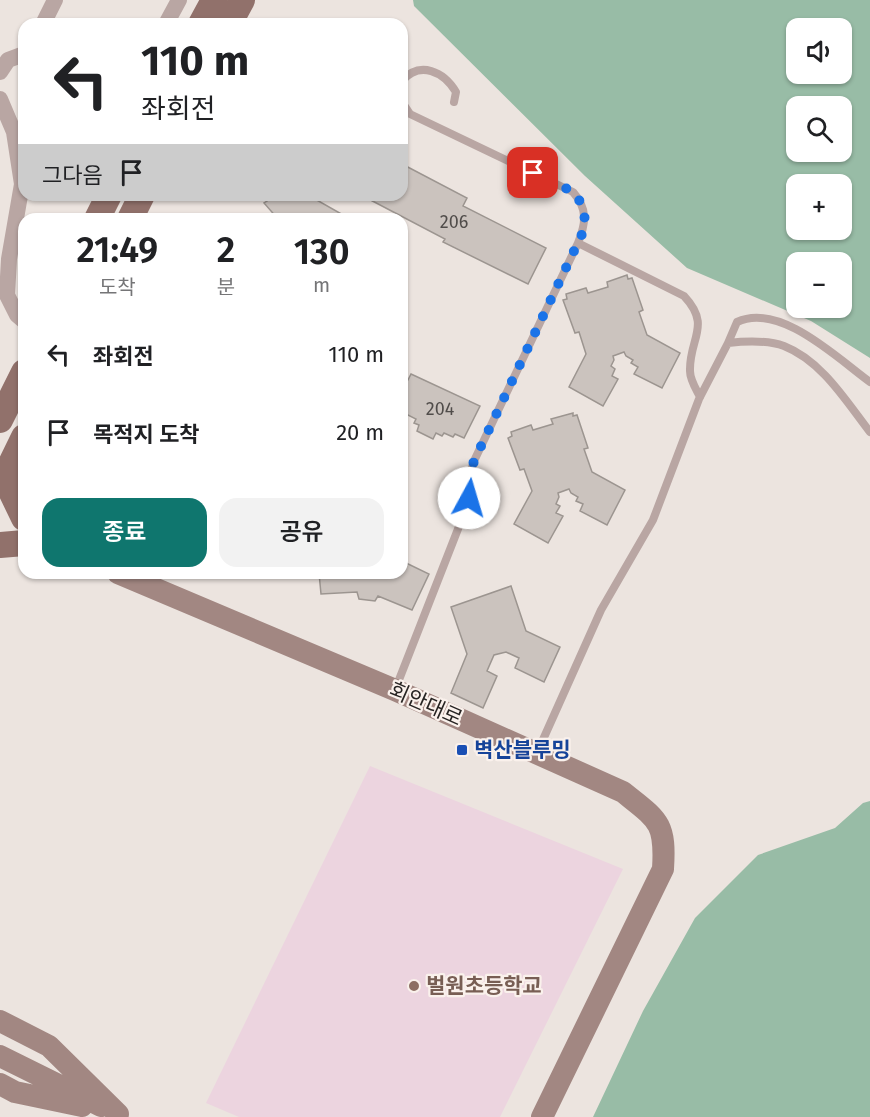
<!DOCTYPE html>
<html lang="ko">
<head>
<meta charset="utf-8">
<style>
  body { margin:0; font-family:"Fira Sans","Noto Sans KR",sans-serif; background:#f2f2f2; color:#202124; height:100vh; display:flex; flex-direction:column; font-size:22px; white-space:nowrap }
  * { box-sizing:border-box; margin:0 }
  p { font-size:20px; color:#757577 }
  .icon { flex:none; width:33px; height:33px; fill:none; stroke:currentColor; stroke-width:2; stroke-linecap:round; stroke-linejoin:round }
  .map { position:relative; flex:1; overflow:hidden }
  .details { position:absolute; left:18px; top:213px; width:390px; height:366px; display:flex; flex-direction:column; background:#fff; border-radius:18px; box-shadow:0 2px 4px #0004 }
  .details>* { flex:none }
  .hud { position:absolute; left:18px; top:18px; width:390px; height:183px; border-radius:18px; box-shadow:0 2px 4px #0004; background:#fff; color:#202124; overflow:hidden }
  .controls { position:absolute; left:786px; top:18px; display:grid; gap:12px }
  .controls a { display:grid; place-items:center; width:66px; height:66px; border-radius:12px; background:#fff; box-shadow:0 2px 4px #0004; font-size:30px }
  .pin { position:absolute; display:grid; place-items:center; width:51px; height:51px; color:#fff; margin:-26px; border-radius:12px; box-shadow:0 3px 9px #0006 }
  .me { position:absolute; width:66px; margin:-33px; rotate:6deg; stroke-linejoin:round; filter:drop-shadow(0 0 4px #0008) }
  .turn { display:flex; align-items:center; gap:21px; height:126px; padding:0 24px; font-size:27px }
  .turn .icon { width:78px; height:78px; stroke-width:2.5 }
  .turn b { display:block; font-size:42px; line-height:51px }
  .then { display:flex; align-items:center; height:57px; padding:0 24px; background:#0003; gap:12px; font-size:22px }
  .eta { display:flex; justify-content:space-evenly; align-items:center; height:102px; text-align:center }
  .eta b { font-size:36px; font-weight:600; line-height:42px }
  .cta { display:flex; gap:12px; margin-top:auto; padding:12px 24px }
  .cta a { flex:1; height:69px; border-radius:18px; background:#0f766e; color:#fff; font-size:24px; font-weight:600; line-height:69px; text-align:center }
  .cta a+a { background:#f2f2f2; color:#202124 }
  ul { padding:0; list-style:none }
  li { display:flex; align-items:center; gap:18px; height:78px; padding:0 24px }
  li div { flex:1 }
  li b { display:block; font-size:22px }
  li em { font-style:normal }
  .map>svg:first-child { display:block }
  .education { fill:#ecd4df }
  .forest { fill:#98bca6; fill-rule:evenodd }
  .building { fill:#cbc3be; stroke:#9c9590; stroke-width:1.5 }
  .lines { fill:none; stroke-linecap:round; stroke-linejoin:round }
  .lane { stroke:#b9a6a3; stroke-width:8 }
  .street { stroke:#b9a6a3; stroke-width:16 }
  .secondary { stroke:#a28782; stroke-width:22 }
  .primary { stroke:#91716b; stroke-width:26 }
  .route { stroke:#1a73e8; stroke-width:10; stroke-dasharray:0 18 }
  .transit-dot { fill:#1a4fb4; stroke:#faf1ec; stroke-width:2 }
  .education-dot { fill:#8d6e63; stroke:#faf1ec; stroke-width:2 }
  .labels { text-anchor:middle; stroke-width:4.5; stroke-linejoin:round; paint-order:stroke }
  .number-label { font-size:18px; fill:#504c4a }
  .street-label { font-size:21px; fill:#272423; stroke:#faf1ec }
  .transit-label { font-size:21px; font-weight:bold; fill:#164399; stroke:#faf1ec; text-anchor:start }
  .education-label { font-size:21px; font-weight:bold; fill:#785e54; stroke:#faf1ec; text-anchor:start }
</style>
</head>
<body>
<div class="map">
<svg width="870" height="1117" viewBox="0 0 870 1117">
  <rect width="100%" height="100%" fill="#ece4df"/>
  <path class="education" d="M370,766l253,103 -123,248h-261l-33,-14z"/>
  <path class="forest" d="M413,0h457v358l-59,-37 -124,-53 -102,-92 -171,-170zM796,28h46v46h-46zM796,106h46v46h-46zM796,184h46v46h-46zM796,262h46v46h-46z
    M870,801v316h-277l50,-106 52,-93 63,-63 77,-27 28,-25z"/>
  <path class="building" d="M402,164l65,34 -4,8 83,42 -18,36 -85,-42 2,-3 -84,-44h41z
    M262,195h46l37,21 -2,3h-65l-14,-16 3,-2z
    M627,275l1,4 4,-1 11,32 -4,2 8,23 33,18 -18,35 -28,-14 4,-7 -7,-4 2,-3 -7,-4 -2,-4 -11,4 1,4 -3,6 4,3 -3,7 6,3 -15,27 -34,-19 17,-33 -7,-22 -4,1 -12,-33 4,-1 -1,-5 20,-6 2,5 20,-6 -1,-5z
    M411,374l69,32 -16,32 -9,-4 -2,3 -9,-4 -2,3 -6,-3 -3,6 -16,-8 2,-6 -5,-2 2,-4 -14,-7v-32h6z
    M573,413v3l4,-1 11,33 -4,1 8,23 33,18 -18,35 -27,-14 3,-7 -7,-3 2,-4 -7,-4 -2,-4 -11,4 1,4 -3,7 4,2 -4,7 7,3 -15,27 -34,-19 18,-33 -8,-22 -4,1 -12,-32 4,-2 -1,-4 20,-7 2,5 20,-6 -2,-5z
    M402,561l27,13 -17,36 -34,-14 -3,5 -16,-2 -2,-7 -36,2 -2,-21h83z
    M511,586l15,45 34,16 -16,35 -29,-14 4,-10 -13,-6 -12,3 -7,16 10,5 -14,32 -32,-15 16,-39 -16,-47z"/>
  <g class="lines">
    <path class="lane" d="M402,81c18,-21 42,-9 54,11l-2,10
      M578,243l106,53c28,30 5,42 6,75 0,9 6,18 10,26
      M870,382c-33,-24 -90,-80 -133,-60l-9,21c18,-2 39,-3 56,3 38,15 62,55 86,86
      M395,690l63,-161 11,-31v-20l5,-17 104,-218c8,-20 10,-34 -5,-51l-163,-78 -8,-12
      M537,753l64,-143 52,-90 46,-121 29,-56"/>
    <path class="street" d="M43,24l12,-24
      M166,24l13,-24
      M0,72l8,-12 16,-6
      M0,99l14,33 8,52 -13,75 -2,36 10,20 7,6"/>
    <path class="secondary" d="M118,573l277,117 228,102c35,28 43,30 40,77l-121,248
      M0,1021l49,25 69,68
      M0,1056l101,50
      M0,1084l15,8 67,14"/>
    <path class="primary" d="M201,24l13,-24
      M229,24l13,-24
      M97,219l12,-24
      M130,219l12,-24
      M0,420l24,-48
      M12,462l-5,21 17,35
      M4,478l20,-41
      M0,545l24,-2"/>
  </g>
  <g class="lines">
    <path class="route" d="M469,498v-20l5,-17 110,-231c5,-39 -21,-43 -51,-57"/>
  </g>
  <rect class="transit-dot" x="456" y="744" width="12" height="12" rx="3"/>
  <circle class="education-dot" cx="414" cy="986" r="6"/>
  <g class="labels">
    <g class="number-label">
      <text x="454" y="228">206</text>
      <text x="440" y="415">204</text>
    </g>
    <g class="street-label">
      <text transform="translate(426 704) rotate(24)" y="7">회안대로</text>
    </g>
    <g class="transit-label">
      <text x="474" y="757">벽산블루밍</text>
    </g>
    <g class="education-label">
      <text x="426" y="993">벌원초등학교</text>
    </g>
  </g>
</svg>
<div class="controls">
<a><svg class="icon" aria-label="sound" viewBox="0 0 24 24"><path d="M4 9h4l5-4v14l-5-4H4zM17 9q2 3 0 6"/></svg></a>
<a><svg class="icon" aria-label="search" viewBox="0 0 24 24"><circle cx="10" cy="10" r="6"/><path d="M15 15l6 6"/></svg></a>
<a>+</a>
<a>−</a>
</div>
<div class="pin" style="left:533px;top:173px;background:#d93025"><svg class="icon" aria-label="arrive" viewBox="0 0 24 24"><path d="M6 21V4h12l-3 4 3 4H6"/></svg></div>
<svg class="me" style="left:469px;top:498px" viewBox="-20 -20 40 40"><circle r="19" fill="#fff"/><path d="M0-13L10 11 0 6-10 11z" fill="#1a73e8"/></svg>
<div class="hud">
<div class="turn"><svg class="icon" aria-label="left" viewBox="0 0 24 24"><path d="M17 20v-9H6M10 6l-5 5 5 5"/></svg><div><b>110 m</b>좌회전</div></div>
<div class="then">그다음<svg class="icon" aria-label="arrive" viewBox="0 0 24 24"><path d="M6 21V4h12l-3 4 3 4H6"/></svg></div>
</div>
<section class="details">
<div class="eta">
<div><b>21:49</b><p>도착</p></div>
<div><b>2</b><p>분</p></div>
<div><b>130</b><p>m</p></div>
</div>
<ul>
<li><svg class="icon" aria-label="left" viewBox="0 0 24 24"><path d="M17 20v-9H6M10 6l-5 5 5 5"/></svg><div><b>좌회전</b></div><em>110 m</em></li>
<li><svg class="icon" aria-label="arrive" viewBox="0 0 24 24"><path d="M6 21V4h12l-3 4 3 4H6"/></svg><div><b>목적지 도착</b></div><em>20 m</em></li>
</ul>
<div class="cta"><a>종료</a><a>공유</a></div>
</section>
</div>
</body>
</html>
